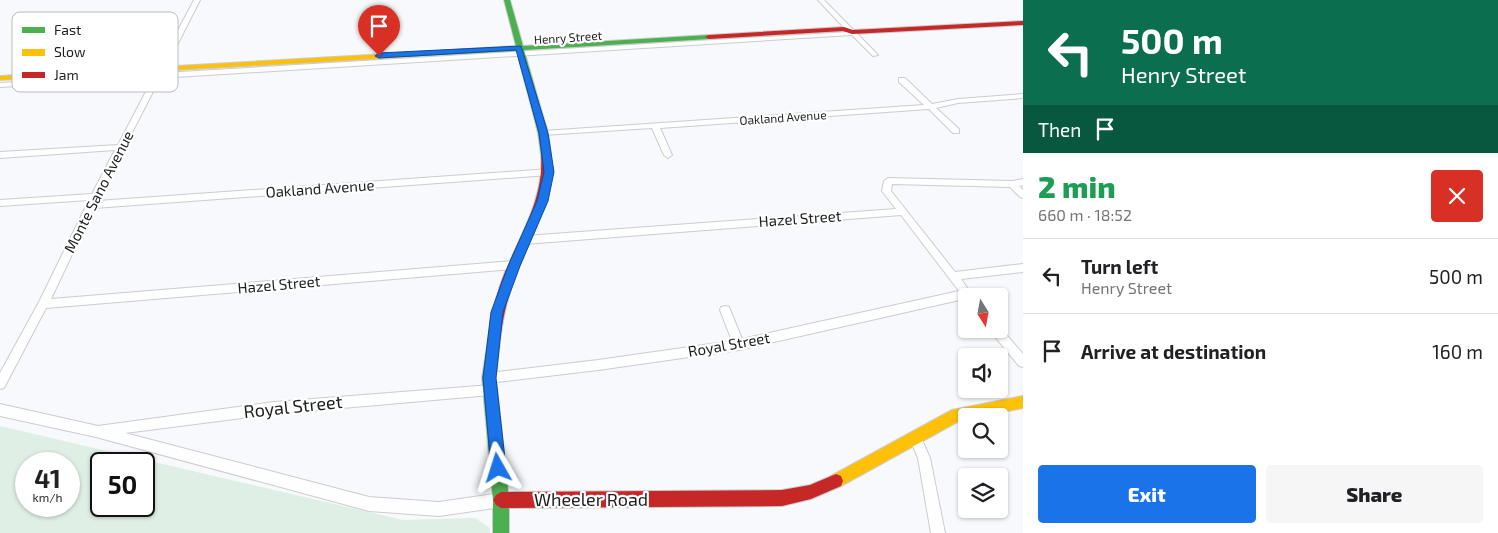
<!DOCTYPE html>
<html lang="en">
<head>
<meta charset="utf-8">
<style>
  body { margin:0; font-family:"Exo 2",sans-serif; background:#f6f6f6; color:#202124; height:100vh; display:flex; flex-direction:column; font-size:19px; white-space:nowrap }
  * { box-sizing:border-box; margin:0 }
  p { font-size:16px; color:#757577 }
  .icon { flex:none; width:28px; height:28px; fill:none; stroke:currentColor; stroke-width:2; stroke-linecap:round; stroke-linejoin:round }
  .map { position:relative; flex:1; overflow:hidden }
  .sheet { display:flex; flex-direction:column; background:#fff; width:475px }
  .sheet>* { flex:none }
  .hud { background:#0b6e4f; color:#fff; overflow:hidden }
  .needle { width:32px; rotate:169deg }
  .fabs { position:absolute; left:958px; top:288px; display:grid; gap:10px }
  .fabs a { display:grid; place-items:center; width:50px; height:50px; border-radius:5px; background:#fff; box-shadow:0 1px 4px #0004; font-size:25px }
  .speed { position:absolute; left:15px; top:452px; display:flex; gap:10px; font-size:25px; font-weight:700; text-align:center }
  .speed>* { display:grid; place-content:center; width:65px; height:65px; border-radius:50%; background:#fff; box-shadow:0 1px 4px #0004; line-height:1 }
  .speed small { font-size:12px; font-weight:400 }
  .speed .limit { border:2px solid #111; border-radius:8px; background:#fff; color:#111 }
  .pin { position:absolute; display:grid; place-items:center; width:42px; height:42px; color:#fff; margin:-51px -21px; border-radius:50% 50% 50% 0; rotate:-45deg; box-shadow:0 0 5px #0007 }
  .pin .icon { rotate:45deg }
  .me { position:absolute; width:55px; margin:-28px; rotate:354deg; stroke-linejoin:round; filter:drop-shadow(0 0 4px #0008) }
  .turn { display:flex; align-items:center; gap:18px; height:105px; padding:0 15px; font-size:22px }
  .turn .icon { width:65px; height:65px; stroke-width:2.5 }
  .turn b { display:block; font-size:35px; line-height:42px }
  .then { display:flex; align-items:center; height:48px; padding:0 15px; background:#0003; gap:10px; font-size:19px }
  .round { display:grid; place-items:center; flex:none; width:52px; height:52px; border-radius:5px; background:#f6f6f6 }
  .headline { display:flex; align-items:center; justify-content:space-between; height:85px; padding:0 15px }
  h1 { font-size:30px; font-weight:800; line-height:38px; color:#1e9e55 }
  .primary-button { display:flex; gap:10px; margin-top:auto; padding:10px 15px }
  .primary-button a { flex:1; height:58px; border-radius:5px; background:#1a73e8; color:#fff; font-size:20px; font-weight:800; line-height:58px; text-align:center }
  .primary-button a+a { background:#f6f6f6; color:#202124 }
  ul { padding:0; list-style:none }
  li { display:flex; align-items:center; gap:15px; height:75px; padding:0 15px; border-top:1px solid #e0e0e0 }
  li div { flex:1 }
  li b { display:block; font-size:19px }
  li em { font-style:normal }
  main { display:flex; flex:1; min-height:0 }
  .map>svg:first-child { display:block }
  .green { fill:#e0efe5; fill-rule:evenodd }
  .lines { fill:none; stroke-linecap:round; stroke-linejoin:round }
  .street-casing { stroke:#cbccce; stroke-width:2 }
  .fast-casing { stroke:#cbccce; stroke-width:2 }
  .slow-casing { stroke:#cbccce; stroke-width:2 }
  .jam-casing { stroke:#cbccce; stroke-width:2 }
  .street { fill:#fefeff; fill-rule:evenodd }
  .fast { fill:#4caf50; fill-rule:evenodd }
  .slow { fill:#ffc107; fill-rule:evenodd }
  .jam { fill:#c62828; fill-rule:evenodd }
  .route { fill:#1a73e8; stroke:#114b97 }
  .labels { text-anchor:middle; stroke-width:4.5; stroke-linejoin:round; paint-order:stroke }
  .far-street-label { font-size:12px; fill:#1d1e20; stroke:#fff }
  .street-label { font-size:15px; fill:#1d1e20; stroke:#fff }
  .near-street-label { font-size:18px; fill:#1d1e20; stroke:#fff }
  .key { fill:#fff; stroke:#bbbcbc; stroke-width:1 }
  .key-label { font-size:14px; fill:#1d1e20 }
</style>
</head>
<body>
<main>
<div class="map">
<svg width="1023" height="533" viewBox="0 0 1023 533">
  <rect width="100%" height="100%" fill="#f8f9fc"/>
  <path class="green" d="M0,426l403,94 72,-2 15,10v5h-490zM26,464h43v42h-43zM101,464h43v42h-43z"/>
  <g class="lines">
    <defs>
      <path id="street" d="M194,0h6l-37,73 685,-41 -30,-32h6l54,55 -5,1 -21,-21 -692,43 -63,123 452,-32 4,3 -4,3 -455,33 -43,91 463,-38 4,1 1,3 -1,3 -4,1 -468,39 -42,80 -4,1v-16l39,-71 50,-102 -89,6v-6l92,-6 23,-44 -115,8v-6l118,-7 35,-67 -153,9v-4l155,-9z
        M899,78h6l27,26 26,-5 65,-5v4l-65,5 -22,5 23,21v4h-6l-24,-24 -269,19 12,27 -4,3 -4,-3 -12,-27 -109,7 -4,-2 4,-2 381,-26 -25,-23z
        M888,178l124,3 11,-2v6l-4,1 4,4v8l-3,-1 -10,-10 -118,-3 -1,7 64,81 68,-8v8l-62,7 12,17h-7v4l-2,-1 -225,51 -141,20 -109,13 -4,-1 -2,-4 2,-4 4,-1 109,-13 134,-19 -12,-31 1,-3 4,-1 4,1 13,32 217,-48 -58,-76 -376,29 -5,-4 5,-4 371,-27 -14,-18 2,-10z
        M999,326l24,28v13l-4,-1 -28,-34 -1,-3h9z
        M491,385l4,1 2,4 -2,4 -4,1 -217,19 -149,19 244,64 70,5 62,-9 5,2 2,5 -2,5 -5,2 -62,9 -70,-5 -273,-74 -96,-21v-12l98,22 176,-24z
        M915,431l4,2 11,25 15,75h-14l-13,-75 -9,-21 2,-4z"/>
      <path id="fast" d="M504,0h6l13,46 186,-11 4,2 -4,2 -185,11 24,83 3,22 -5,3 -5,-3 -3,-22 -21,-82 -113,6 -4,-2 4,-2 112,-7z
        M494,335l4,1 2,4 -4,38 13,122v33h-16v-33l-11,-122 6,-38 2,-4z"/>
      <path id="slow" d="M404,53h3v4l-407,23v-4z
        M1023,396v12l-40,8h-17v4l-7,1 -118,65 -5,2 -5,-2 -2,-5 2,-5 121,-66z"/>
      <path id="jam" d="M1023,21v4l-171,9 -9,-3 -134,8 -4,-2 4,-2 135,-8 9,3z
        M546,152l5,3c3,43 -19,79 -34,117 -9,22 -14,45 -17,68l-2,4 -4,1 -4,-1 -2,-4c3,-23 8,-46 17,-68 16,-38 39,-74 36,-117z
        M836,474l5,2 2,5 -2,5 -30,13 -29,7 -281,2 -5,-3 -3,-5 3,-5 5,-3 281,-2 28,-5z"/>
    </defs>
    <use href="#street" class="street-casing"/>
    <use href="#fast" class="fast-casing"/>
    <use href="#slow" class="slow-casing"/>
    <use href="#jam" class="jam-casing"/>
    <use href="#street" class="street"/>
    <use href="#fast" class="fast"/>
    <use href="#slow" class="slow"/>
    <use href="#jam" class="jam"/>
  </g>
  <path class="route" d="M521,46l27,87 6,39 -6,29 -28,65 -17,46 -7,66 10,90 -2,5 -6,2 -5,-2 -2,-5 -8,-90 8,-66 17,-46 29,-65 7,-29 -5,-39 -23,-83 -137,8 -4,-2 4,-3z"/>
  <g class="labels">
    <g class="far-street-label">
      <text transform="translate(568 38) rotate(-4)" y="4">Henry Street</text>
      <text transform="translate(783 118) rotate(-4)" y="4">Oakland Avenue</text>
    </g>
    <g class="street-label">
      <text transform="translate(320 189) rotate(-4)" y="5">Oakland Avenue</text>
      <text transform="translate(99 192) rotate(-63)" y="5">Monte Sano Avenue</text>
      <text transform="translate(800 219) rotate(-4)" y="5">Hazel Street</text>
      <text transform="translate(279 285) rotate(-5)" y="5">Hazel Street</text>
      <text transform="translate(729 345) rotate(-10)" y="5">Royal Street</text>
    </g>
    <g class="near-street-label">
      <text transform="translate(293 407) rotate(-6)" y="6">Royal Street</text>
      <text x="591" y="506">Wheeler Road</text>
    </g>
  </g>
  <rect x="12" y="12" width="166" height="80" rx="8" class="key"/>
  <rect x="22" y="27" width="23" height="6" fill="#4caf50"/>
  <rect x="22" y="49" width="23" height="7" fill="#ffc107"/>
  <rect x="22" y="72" width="23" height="6" fill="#c62828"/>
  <g class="key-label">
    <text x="54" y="35">Fast</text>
    <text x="54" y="57">Slow</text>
    <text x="54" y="80">Jam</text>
  </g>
</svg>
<div class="fabs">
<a><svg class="needle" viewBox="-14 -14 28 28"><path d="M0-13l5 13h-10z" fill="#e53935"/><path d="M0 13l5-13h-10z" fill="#757577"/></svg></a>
<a><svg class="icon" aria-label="sound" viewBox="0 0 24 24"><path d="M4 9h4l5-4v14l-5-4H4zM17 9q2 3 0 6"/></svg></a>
<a><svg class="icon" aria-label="search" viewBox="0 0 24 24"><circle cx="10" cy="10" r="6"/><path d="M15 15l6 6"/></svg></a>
<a><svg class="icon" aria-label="layers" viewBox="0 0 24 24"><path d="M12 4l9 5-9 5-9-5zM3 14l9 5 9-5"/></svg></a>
</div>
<div class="speed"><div>41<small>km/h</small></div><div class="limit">50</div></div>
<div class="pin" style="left:379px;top:56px;background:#d93025"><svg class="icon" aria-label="arrive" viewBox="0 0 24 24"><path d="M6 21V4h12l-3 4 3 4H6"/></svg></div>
<svg class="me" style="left:498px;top:468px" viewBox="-20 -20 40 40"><path d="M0-17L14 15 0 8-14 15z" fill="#1a73e8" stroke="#fff" stroke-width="4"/></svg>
</div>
<section class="sheet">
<div class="hud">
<div class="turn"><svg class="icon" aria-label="left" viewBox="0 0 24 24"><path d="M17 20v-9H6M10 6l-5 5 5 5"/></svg><div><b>500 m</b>Henry Street</div></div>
<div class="then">Then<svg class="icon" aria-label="arrive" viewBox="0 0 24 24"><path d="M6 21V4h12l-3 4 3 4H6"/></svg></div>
</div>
<div class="headline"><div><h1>2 min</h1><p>660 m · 18:52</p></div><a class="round" style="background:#d93025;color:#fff"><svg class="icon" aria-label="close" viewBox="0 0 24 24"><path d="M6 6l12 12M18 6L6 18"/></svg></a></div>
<ul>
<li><svg class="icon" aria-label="left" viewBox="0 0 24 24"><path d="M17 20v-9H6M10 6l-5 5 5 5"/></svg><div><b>Turn left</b><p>Henry Street</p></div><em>500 m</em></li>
<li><svg class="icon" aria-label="arrive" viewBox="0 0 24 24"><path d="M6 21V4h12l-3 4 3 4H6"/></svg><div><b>Arrive at destination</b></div><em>160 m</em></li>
</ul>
<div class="primary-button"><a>Exit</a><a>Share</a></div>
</section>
</main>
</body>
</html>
